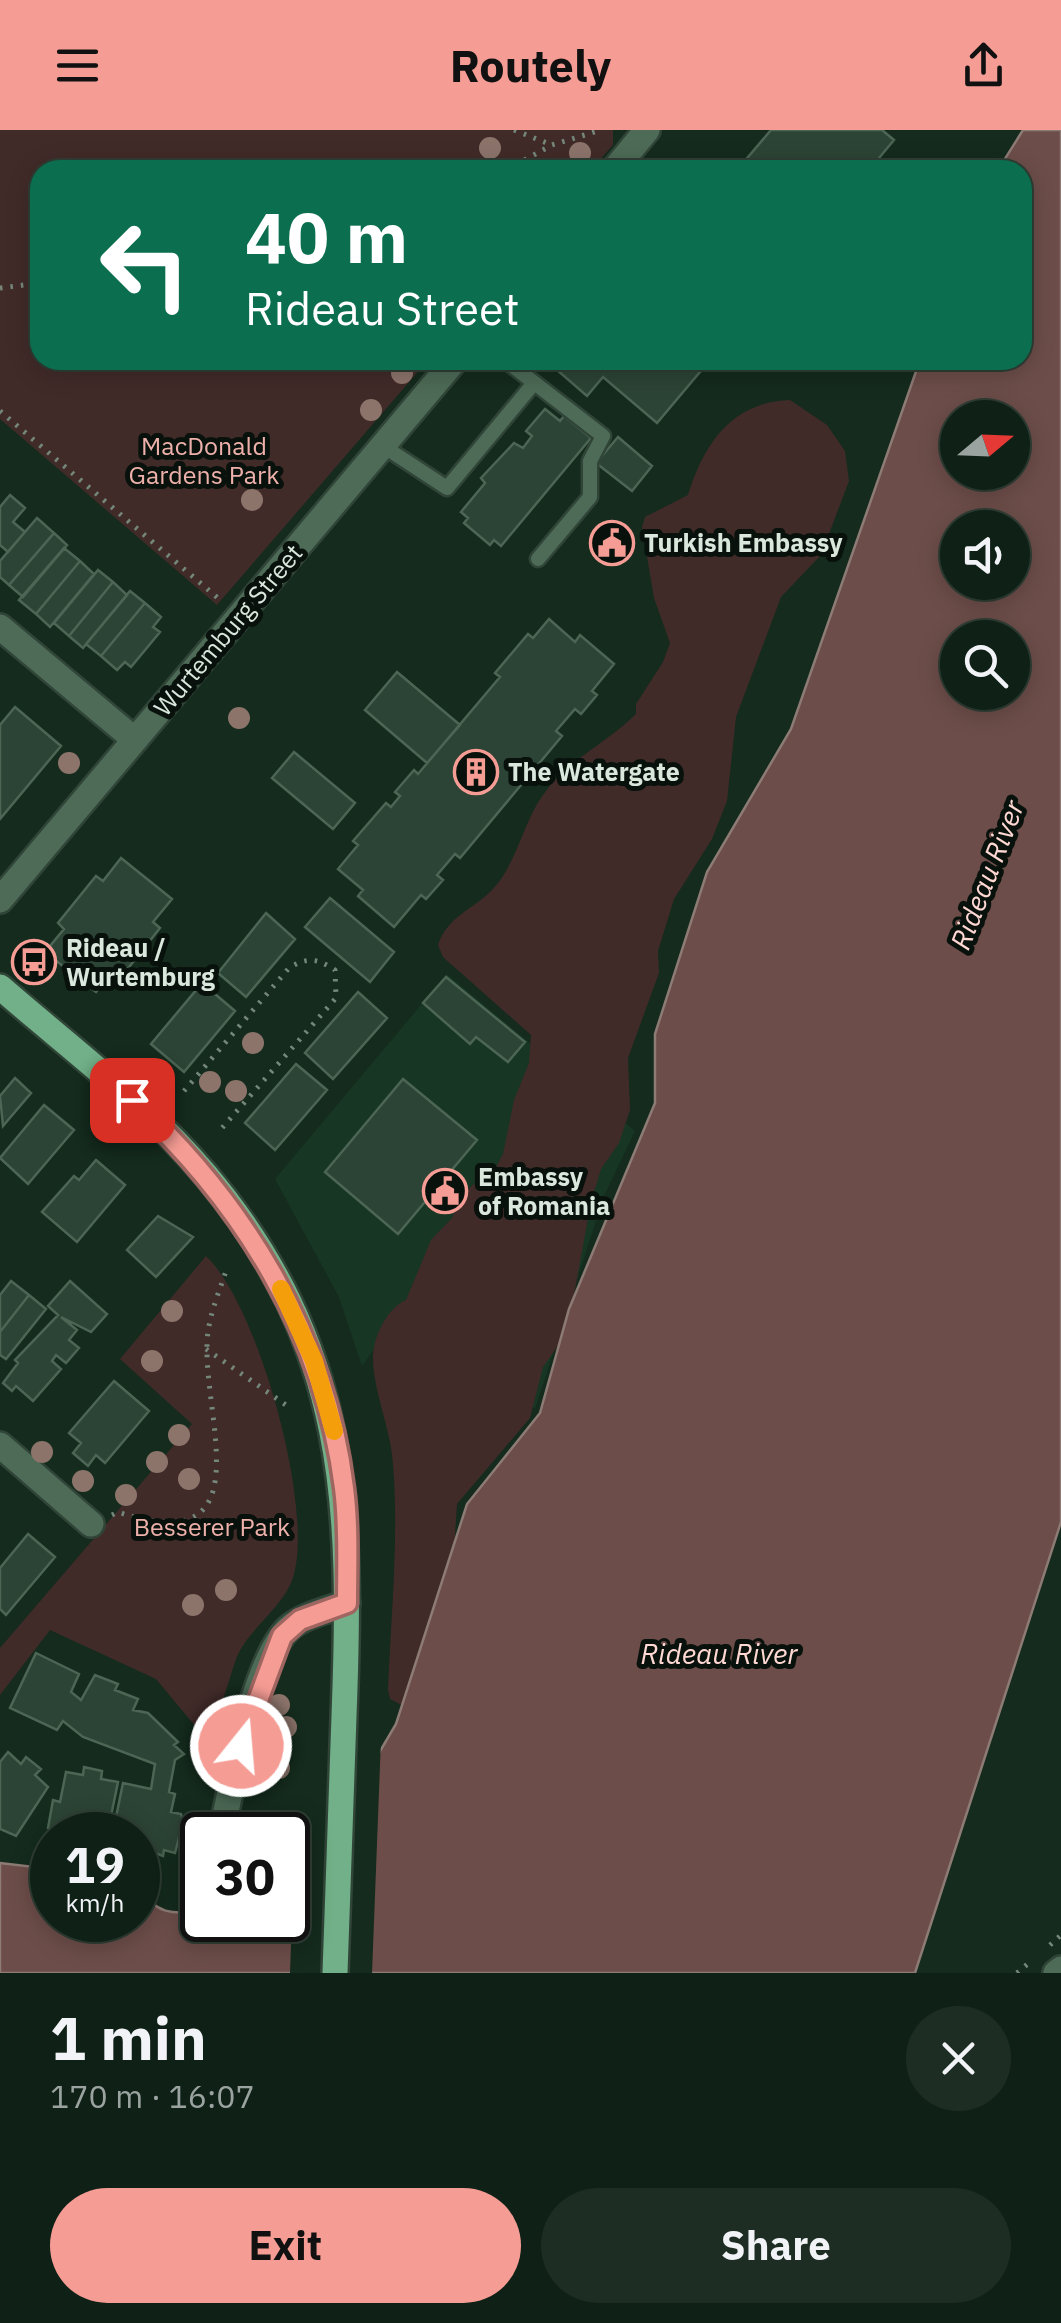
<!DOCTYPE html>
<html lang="en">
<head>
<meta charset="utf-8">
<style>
  body { margin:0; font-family:"IBM Plex Sans",sans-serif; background:#1d2d23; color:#f1f3f6; height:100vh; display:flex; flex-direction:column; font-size:38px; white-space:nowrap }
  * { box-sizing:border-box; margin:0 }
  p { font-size:32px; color:#9ba3a1 }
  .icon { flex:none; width:55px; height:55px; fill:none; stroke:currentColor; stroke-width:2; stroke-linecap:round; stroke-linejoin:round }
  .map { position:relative; height:1843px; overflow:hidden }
  .panel { display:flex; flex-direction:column; background:#0f2016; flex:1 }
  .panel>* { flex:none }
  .hud { position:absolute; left:30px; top:30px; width:1002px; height:210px; border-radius:30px; box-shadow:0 5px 25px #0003,0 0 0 2px #2f3e35; background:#0b6e4f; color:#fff; overflow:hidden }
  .needle { width:65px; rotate:71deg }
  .fabs { position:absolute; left:940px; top:270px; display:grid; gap:20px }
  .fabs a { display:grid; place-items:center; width:90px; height:90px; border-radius:50%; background:#0f2016; box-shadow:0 5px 25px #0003,0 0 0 2px #2f3e35; font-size:50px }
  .speed { position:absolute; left:30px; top:1682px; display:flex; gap:20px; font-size:50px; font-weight:700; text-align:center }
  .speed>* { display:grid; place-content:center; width:130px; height:130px; border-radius:50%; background:#0f2016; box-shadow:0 5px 25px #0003,0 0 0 2px #2f3e35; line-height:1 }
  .speed small { font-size:25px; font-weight:400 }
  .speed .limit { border:5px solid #111; border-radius:15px; background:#fff; color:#111 }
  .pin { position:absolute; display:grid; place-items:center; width:85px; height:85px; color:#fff; margin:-42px; border-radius:20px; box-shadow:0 5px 15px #0006 }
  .me { position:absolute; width:110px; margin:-55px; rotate:17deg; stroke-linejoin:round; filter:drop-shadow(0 0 8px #0008) }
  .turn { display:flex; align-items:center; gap:35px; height:210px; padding:0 50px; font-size:45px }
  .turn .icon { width:130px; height:130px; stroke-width:2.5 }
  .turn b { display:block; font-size:70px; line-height:85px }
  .round { display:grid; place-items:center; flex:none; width:105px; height:105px; border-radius:52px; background:#1d2d23 }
  .summary { display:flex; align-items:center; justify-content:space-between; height:170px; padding:0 50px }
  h1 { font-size:60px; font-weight:700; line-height:75px }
  .action { display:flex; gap:20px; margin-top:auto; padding:20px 50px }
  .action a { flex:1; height:115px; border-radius:60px; background:#f59c94; color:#111; font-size:40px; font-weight:700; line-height:115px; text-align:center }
  .action a+a { background:#1d2d23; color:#f1f3f6 }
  header { display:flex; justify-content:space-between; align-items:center; height:130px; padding:0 50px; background:#f59c94; color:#111; font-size:45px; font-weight:700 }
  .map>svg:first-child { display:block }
  .built { fill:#173624 }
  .green { fill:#412b29 }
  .water { fill:#6c4d49; stroke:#8d7b75; stroke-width:2.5; fill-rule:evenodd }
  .pier { fill:#142b1d }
  .building { fill:#2c4435; stroke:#4c6554; stroke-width:2.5 }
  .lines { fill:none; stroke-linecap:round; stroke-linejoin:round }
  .service-casing { stroke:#304538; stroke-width:19 }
  .minor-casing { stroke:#304538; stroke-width:30 }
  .primary-casing { stroke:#304538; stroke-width:30 }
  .path { stroke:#75877b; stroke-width:5; stroke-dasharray:2.5 8; stroke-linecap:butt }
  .service { stroke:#4d6b57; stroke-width:14 }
  .minor { stroke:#4d6b57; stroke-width:25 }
  .primary { stroke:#71b088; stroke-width:25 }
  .tree { fill:#8c746b }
  .route-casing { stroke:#9f6560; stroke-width:25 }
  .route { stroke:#f59c94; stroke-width:18 }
  .slow { stroke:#f59e0b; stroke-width:18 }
  .labels { text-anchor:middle; stroke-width:10; stroke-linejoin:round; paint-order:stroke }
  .park-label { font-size:25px; fill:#eeb0aa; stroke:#08110b }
  .poi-label { font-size:25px; font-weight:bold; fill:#d9e7dd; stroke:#08110b; text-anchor:start }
  .street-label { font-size:25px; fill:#d9e7dd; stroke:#08110b }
  .water-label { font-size:28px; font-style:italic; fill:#ffd8d4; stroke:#08110b }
</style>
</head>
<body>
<header><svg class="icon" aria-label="menu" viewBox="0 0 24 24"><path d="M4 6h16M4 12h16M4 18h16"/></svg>Routely<svg class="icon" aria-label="share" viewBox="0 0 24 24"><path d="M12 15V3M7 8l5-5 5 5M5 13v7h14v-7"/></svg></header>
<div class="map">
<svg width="1061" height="1843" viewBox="0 0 1061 1843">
  <rect width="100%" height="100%" fill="#142b1d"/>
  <path class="built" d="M447,844l188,157 -31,65 -69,213 -121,-115 -52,72 -23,-69 -64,-118z"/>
  <path class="green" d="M0,0h613v15l-22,25h-551v190h388l-211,245 -217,-186z
    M790,270l37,25 18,26 4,30 -28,74 -40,42 -45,120 -9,84 -15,38 -38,60 -16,52 1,22 -31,85 2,52 -11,33 -18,26 -10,33 -24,131 -24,34 -13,51 -73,86 -4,62 -46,142 -17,-9 -2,-9c3,-75 11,-151 5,-226 -2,-34 -20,-74 -20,-106 0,-21 14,-50 33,-58l25,-60 21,-22 12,-26 32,-25 7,-13 11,-54 15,-37 2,-28 -88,-78 -5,-12c9,-28 34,-35 53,-54 26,-26 31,-67 52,-96 25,-36 63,-51 93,-81v-10l27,-42 7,-19 -16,-45 -12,-71 3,-10 43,-22c16,-52 44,-93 102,-95z
    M206,1126c52,49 107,248 88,318 -8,33 -48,55 -59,88 -9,27 -12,43 -27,70l-7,1 -45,-54 -106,-49 -50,65v-47l192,-224 -72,-65z"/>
  <path class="water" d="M1023,0h38v1392l-146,451h-915v-110l52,6v51h86v-33c19,28 33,27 64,24v9h86v-29h10l98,-167 71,-220 73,-91 29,-104 86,-206v-69l52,-162 84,-143 129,-369h102v-190h-24zM958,288h54v54h-54zM958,398h54v54h-54zM958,508h54v54h-54z"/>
  <path class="pier" d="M381,1609l-9,234h-82l3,-87z"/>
  <path class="building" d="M771,0h111l12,10 -25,30h-132z
    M567,230h143l-53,63 -54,-46 -16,19 -30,-26z
    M545,279l15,12 4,-5 27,22 -90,108 -7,-6 -4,5 -26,-22 4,-5 -7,-6 24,-29 -4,-5 33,-35 9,5 9,-12 -6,-5z
    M618,307l34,29 -20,25 -36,-28z
    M10,365l15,13 -12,14 12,10 -17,20 -8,-7v-38z
    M37,388l17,15 -45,52 -9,-8v-16z
    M54,403l13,12 -44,52 -14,-12z
    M64,418l16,13 -44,53 -17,-14z
    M80,431l14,13 -44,53 -14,-13z
    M98,440l15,12 -44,54 -15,-13z
    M113,452l14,13 -44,53 -14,-12z
    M130,461l15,12 -44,53 -15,-12z
    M145,473l16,14 -8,10 7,5 -29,35 -6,-5 -8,8 -16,-14z
    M549,489l26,23 5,-7 34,29 -22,27 5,4 -16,19 -6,-5 -19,22 6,5 -102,122 -5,-4 -18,21 6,5 -17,19 -5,-4 -27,32 -36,-31 5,-6 -25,-21 20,-24 -5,-4 33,-38 5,4 9,-11 -5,-4 19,-22 4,4 82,-97 -5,-4 33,-39 5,4z
    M397,542l63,53 -33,38 -62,-53z
    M15,577l46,39 -61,73v-94z
    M294,622l61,51 -22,26 -61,-51z
    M121,728l51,41 -19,23 7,6 -38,48 -8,-7 -18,23 -51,-40 19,-23 -6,-6 38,-47 7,5z
    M330,768l64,54 -24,30 -65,-55z
    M266,783l29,26 -49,58 -28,-24z
    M446,847l79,65 -17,20 -32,-25 -6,7 -47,-41z
    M202,853l33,28 -51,61 -33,-28z
    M358,862l29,26 -54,61 -28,-26z
    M296,934l31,26 -52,60 -30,-27z
    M15,948l16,15 -28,33 -3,-30z
    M403,949l74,61 -79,94 -73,-62z
    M44,975l30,25 -46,54 -28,-26z
    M96,1030l29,25 -48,57 -35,-30 32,-36 5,4z
    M158,1086l35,21 -37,40 -29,-27z
    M11,1151l18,14 -29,37v-37z
    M70,1151l37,33 -16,18 -30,-15 16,13 -8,10 10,8 -13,15 -10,-8 -4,6 9,8 -28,32 -17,-15 -4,5 -9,-8 15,-20 -3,-3 43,-45 -10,-9z
    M29,1165l17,14 -40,50 -6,-4v-23z
    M114,1251l35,30 -44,52 -9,-8 -8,11 -15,-13 8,-10 -12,-10z
    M28,1404l27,23 -49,58 -6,-6v-41z
    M36,1523l43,21 -8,18 10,8 14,-25 23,9 -3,6 23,9 -5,11 15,3 30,29 -4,3 10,9 -9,6 -6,32 6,2 -4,18 10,2 2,8 -8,31 -11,-3 -1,6 -10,-4 -15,4v-21h-80l-10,-7 5,-28 7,2 6,-30 17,3 1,-8 18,4 -1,8 17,3 -8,39 5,1 8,-39 28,6 4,-25 -72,-27 -20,-16 -6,9 -47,-22z
    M8,1622l13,12 5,-7 15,12 -6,6 13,12 -32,49 -16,-7v-67z"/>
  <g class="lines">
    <defs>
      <path id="service" d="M505,230l98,76 -13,25v36l-52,62
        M383,316l64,42 87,-105"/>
      <path id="minor" d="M614,40l33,-40
        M0,497l135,113
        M0,770l455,-540
        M0,1315l91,79
        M221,1705c10,-46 34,-177 68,-207 15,-13 40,-18 58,-25
        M1056,1843l5,-4"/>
      <path id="primary" d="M0,857c70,61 146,117 206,188 143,170 146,332 138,541 -3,86 -6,171 -9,257"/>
    </defs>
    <use href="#service" class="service-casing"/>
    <use href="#minor" class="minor-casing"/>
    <use href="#primary" class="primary-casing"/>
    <path class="path" d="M514,0l38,15
      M506,40l46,-25 49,-15
      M0,158l40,-5
      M0,281l219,188
      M184,961l105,-123c18,-11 28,-10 46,2l1,28 -114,130
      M206,1219l80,56
      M112,1385l6,-3c144,49 87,-89 89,-166 0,-26 11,-51 19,-75
      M1050,1815l11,-10
      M1017,1843l13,-11"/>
    <use href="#service" class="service"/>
    <use href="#minor" class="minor"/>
    <use href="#primary" class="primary"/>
  </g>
  <g class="tree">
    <circle cx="490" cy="18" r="11"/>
    <circle cx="580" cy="23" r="11"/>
    <circle cx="402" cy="243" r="11"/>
    <circle cx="371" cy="280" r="11"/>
    <circle cx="252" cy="370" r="11"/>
    <circle cx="239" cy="588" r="11"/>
    <circle cx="69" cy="633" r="11"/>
    <circle cx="253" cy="913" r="11"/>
    <circle cx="210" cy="952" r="11"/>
    <circle cx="236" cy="961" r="11"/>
    <circle cx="172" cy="1181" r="11"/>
    <circle cx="152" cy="1231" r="11"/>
    <circle cx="179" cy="1305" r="11"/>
    <circle cx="42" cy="1322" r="11"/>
    <circle cx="157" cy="1332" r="11"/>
    <circle cx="189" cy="1349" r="11"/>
    <circle cx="83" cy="1351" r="11"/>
    <circle cx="126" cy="1365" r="11"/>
    <circle cx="226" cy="1460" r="11"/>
    <circle cx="193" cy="1475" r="11"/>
    <circle cx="279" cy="1575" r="11"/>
    <circle cx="286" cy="1597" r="11"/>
    <circle cx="279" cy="1638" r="11"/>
  </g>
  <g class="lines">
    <defs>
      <path id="route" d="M132,970c112,103 193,235 212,388 5,38 3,77 3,115l-47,17 -18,16 -41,110"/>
    </defs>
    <use href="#route" class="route-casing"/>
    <use href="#route" class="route"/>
    <path class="slow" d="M281,1159l33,72 20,70"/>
  </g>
  <defs>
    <symbol id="civic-ring" viewBox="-11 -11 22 22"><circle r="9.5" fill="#08110b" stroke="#f59c94" stroke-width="1.5"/><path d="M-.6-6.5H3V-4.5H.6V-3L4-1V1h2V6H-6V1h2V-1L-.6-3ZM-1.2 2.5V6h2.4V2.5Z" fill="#f59c94"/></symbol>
    <symbol id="building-ring" viewBox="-11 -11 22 22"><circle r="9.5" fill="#08110b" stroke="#f59c94" stroke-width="1.5"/><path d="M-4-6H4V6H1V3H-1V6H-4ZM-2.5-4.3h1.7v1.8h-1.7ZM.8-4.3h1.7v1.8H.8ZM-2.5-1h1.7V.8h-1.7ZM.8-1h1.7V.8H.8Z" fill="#f59c94"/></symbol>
    <symbol id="bus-ring" viewBox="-11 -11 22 22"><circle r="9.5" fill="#08110b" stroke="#f59c94" stroke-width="1.5"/><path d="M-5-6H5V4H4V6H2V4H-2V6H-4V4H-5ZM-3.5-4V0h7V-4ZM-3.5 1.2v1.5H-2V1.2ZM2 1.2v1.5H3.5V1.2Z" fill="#f59c94"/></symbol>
  </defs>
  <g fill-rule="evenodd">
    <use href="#civic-ring" x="587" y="388" width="50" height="50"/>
    <use href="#building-ring" x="451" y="617" width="50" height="50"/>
    <use href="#bus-ring" x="9" y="807" width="50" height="50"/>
    <use href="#civic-ring" x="420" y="1036" width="50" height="50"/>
  </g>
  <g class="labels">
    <g class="park-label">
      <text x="204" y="325">MacDonald<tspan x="204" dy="29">Gardens Park</tspan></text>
      <text x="212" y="1406">Besserer Park</text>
    </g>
    <g class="poi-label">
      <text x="644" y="422">Turkish Embassy</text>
      <text x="508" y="651">The Watergate</text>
      <text x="66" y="827">Rideau /<tspan x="66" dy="29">Wurtemburg</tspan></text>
      <text x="478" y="1056">Embassy<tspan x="478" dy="29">of Romania</tspan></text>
    </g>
    <g class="street-label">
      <text transform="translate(228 500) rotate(-50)" y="9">Wurtemburg Street</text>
    </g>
    <g class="water-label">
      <text transform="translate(987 745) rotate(-69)" y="10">Rideau River</text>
      <text x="719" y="1534">Rideau River</text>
    </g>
  </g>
</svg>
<div class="fabs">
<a><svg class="needle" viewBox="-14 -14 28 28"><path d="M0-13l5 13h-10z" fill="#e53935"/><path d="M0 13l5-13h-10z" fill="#9ba3a1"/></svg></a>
<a><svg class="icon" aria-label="sound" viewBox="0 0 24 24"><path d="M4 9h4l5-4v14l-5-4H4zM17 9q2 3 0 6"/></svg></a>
<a><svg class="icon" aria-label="search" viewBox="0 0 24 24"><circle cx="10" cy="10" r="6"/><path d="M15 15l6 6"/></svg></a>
</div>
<div class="speed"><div>19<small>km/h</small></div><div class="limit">30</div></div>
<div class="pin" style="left:132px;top:970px;background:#d93025"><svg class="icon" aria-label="arrive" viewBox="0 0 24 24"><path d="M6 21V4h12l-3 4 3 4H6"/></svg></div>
<svg class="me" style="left:241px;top:1616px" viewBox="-20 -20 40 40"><circle r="17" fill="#f59c94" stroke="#fff" stroke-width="3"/><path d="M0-11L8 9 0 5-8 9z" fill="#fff"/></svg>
<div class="hud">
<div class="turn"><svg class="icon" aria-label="left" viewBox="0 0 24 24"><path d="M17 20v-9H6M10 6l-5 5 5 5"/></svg><div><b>40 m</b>Rideau Street</div></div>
</div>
</div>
<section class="panel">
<div class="summary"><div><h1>1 min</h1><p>170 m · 16:07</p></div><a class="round"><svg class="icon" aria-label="close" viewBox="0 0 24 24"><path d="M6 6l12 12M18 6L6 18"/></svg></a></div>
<div class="action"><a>Exit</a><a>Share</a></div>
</section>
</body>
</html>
